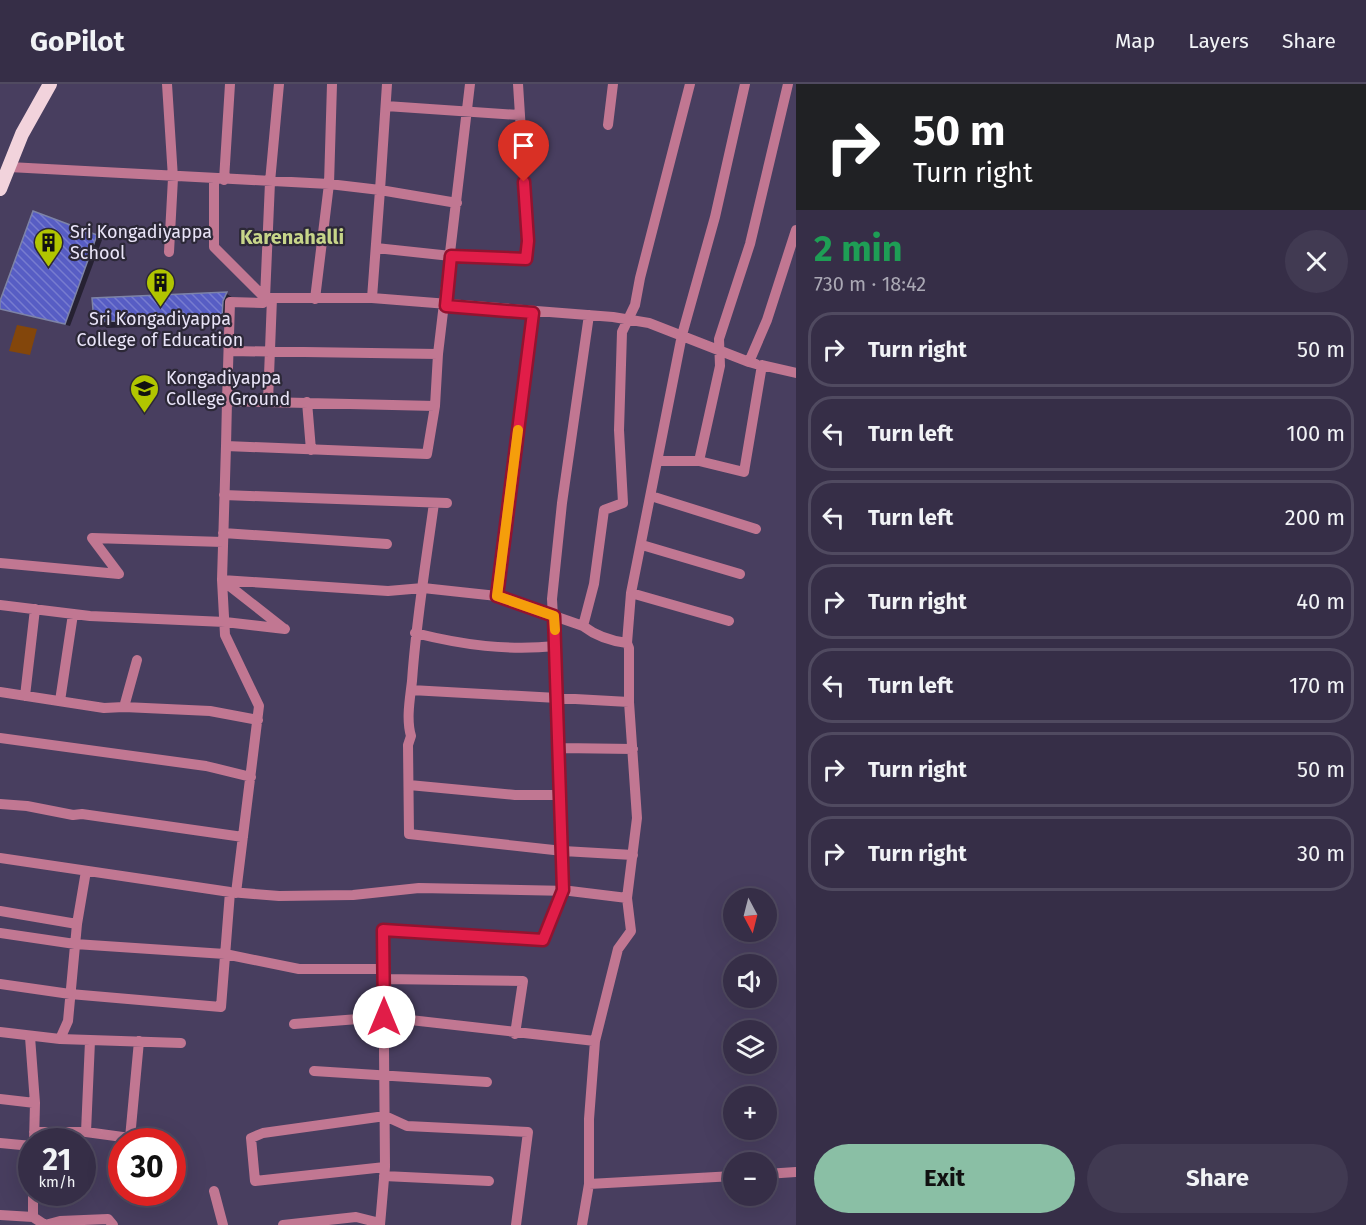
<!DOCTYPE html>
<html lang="en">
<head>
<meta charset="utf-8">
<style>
  body { margin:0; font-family:"Fira Sans",sans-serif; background:#413a52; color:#f1f3f6; height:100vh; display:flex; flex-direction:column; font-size:22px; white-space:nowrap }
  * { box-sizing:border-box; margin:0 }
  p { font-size:20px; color:#aaa8b4 }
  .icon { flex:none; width:33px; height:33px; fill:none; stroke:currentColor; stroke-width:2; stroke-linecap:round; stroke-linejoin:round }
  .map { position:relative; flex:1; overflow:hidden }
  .panel { display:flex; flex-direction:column; background:#362e47; width:570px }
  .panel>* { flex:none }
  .banner { background:#202124; color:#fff; overflow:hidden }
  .needle { width:39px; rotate:173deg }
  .tools { position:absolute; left:723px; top:804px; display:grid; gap:12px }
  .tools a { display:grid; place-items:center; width:54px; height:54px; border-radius:50%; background:#362e47; box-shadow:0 6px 24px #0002,0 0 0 2px #504a60; font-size:30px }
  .speed { position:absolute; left:18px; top:1044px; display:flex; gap:12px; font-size:30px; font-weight:700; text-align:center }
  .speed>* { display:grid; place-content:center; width:78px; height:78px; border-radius:50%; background:#362e47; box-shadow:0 6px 24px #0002,0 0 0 2px #504a60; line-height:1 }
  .speed small { font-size:15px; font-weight:400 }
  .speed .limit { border:9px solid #d22; background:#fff; color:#111 }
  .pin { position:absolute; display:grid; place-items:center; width:51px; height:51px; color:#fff; margin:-62px -26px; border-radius:50% 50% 50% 0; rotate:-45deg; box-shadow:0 0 6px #0007 }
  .pin .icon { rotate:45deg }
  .me { position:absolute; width:66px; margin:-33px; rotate:0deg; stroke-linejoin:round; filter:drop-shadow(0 0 4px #0008) }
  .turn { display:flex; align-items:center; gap:21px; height:126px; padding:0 18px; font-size:27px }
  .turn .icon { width:78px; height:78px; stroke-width:2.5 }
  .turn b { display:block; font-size:42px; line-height:51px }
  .round { display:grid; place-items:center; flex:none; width:63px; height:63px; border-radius:32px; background:#413a52 }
  .summary { display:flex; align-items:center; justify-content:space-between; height:102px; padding:0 18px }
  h1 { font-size:36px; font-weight:700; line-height:45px; color:#1e9e55 }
  .button { display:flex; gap:12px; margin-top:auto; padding:12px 18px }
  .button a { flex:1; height:69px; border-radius:36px; background:#8abfa5; color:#111; font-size:24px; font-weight:700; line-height:69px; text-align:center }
  .button a+a { background:#413a52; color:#f1f3f6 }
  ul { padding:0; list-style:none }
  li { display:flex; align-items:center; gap:18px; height:75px; margin:0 12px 9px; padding:0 6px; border:3px solid #504a60; border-radius:24px }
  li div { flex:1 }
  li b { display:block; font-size:22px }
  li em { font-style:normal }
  header { display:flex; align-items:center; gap:36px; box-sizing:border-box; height:84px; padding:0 30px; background:#362e47; border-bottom:2px solid #504a60 }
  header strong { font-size:28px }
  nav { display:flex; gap:33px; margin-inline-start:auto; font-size:21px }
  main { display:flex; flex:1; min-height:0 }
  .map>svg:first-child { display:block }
  .grass { fill:#83460b }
  .shadow { fill:#0007 }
  .building { fill:url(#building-back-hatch); stroke:#7d83a7; stroke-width:1.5 }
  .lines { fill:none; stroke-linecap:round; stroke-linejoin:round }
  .minor { stroke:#c17792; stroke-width:10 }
  .major { stroke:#f2d3dc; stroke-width:14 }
  .route-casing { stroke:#92132f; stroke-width:15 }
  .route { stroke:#e11d48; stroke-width:10 }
  .slow { stroke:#f59e0b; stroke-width:10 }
  .labels { text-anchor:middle; stroke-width:4.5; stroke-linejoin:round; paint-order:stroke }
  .poi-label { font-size:18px; fill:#e9e4f8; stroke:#2c2837; text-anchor:start }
  .neighbourhood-label { font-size:20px; font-weight:bold; fill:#c7d589; stroke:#2c2837 }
</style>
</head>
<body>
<header>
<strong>GoPilot</strong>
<nav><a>Map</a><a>Layers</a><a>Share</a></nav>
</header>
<main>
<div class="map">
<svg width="796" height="1141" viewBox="0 0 796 1141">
  <defs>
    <pattern id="building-back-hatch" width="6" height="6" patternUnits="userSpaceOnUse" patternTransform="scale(1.5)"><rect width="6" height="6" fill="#575dc4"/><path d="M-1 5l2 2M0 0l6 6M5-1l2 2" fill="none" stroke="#777ccf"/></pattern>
  </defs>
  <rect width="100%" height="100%" fill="#483e5f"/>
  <path class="grass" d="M17,241l20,4 -7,26 -21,-4z"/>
  <path class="shadow" d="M33,129l69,27 -32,86 -70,-18z
    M227,210l11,7 -4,7 -1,15 -126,5 -12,-7 -1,-21z"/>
  <path class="building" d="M33,127l64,24 -32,89 -65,-15v-8z
    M227,208l-4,9 -1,16 -128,5 -2,-24z"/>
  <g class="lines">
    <path class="minor" d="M167,0l6,94 -4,74
      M386,22l133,9
      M608,41l5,-41
      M9,83l320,17 51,6 7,-106
      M214,95v68l51,51 5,-116 9,-98
      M224,96l6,-96
      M376,164l75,8 75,3 2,-18 -10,-157
      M372,214l8,-108 77,13
      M315,215l14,-115 3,-100
      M229,267l209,3
      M756,280l-7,-2 18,-42 29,-90
      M227,317l-1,45 201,8 8,-48 3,-52 32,-270
      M268,317l4,-103
      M307,318l4,48
      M435,322l-208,-5 3,-99 33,1 2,-5h107l241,19 36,6 100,39
      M226,362l-4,134 166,11 35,-3 74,8 36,-283
      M658,377h41l45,11 18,-107 34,8
      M699,377l21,-95 -1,-27 31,-95 38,-160
      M224,411l223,8
      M651,412l105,33
      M434,419c-8,59 -18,118 -22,178 -2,18 -6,38 -1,55l-3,9 1,89 154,17 70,4
      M223,449l164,11
      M642,461l98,29
      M0,479l119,11 -27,-36 131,4
      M222,496l3,55 34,71 -23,187
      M222,496l61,48
      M631,509l51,-258 33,-118 30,-133
      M497,512l86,30c13,10 28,15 44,17
      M0,521l90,11 135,6 60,7
      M583,542l11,-42 10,-74 19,-7 -4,-73 3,-98 13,-27 5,-27 50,-194
      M415,549c48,12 92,18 141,13
      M411,606l218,12
      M0,608l104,16 20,-1 13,-47
      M25,612l10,-87
      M60,617l13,-87
      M124,623l86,4 48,9
      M0,654l206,28 45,11
      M560,664l-8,-149 10,-96 27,-188
      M409,701l106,10h47
      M0,720l27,2 46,9 9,-1 161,23
      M0,774l230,34 49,4 74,-1 66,-7 151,3 57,7
      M0,827l77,13
      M0,849l75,11 150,10 74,15h84
      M383,895l140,2 -8,53
      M0,900l70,10 151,13 9,-115
      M294,940l90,-7 211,24
      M0,948l60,7 8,-18 9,-97 9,-53
      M30,953l5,66 -1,39
      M60,955l121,4
      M314,987l173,11
      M0,1015l35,4
      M34,1048h52l4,-91
      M86,1048l44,6 9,-97
      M0,1059l32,3
      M385,1083l-130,14 -4,-43 12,-5 122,-17 22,10 121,6 -12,93
      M766,1090l30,-2
      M384,1092l105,5
      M589,1100l145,-8
      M214,1107l9,34
      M0,1131l33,2 12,8
      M33,1133v-25
      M45,1141l15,-4 48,-2 5,6
      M283,1141l73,-8 24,6
      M380,1141l5,-58 -2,-238 160,11 20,-50 -3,-142 73,1
      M582,1141l7,-41v-65l6,-78 23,-92 13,-18 -4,-33 10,-80 -8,-116v-54l-2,-5 4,-50 98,28"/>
    <path class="major" d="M0,105l22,-55 28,-50"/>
  </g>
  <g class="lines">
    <defs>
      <path id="route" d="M384,933l-1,-87 160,10 20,-50 -9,-274 -57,-20 36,-283 -87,-7 5,-50 75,3 2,-18 -4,-59"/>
    </defs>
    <use href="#route" class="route-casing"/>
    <use href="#route" class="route"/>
    <path class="slow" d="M518,346l-21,166 57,20 1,14"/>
  </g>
  <defs>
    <symbol id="building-pin" viewBox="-11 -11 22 30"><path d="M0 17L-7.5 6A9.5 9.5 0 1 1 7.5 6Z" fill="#b1c500" stroke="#2c2837"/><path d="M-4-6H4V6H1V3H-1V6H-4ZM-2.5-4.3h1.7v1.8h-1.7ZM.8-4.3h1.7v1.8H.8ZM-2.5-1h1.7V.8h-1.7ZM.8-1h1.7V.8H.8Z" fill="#111"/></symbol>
    <symbol id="university-pin" viewBox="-11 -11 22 30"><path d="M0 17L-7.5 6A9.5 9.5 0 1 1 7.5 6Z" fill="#b1c500" stroke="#2c2837"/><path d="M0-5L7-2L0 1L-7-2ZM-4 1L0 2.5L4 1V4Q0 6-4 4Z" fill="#111"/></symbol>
  </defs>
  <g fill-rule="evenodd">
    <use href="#building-pin" x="32" y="142" width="33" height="45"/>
    <use href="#building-pin" x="144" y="182" width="33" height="45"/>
    <use href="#university-pin" x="128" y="288" width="33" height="45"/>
  </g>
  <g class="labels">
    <g class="poi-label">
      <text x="70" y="154">Sri Kongadiyappa<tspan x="70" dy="21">School</tspan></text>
      <text x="160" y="241" text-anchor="middle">Sri Kongadiyappa<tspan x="160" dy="21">College of Education</tspan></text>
      <text x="166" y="300">Kongadiyappa<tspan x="166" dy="21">College Ground</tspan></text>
    </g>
    <g class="neighbourhood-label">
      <text x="292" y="160">Karenahalli</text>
    </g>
  </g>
</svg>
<div class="tools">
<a><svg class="needle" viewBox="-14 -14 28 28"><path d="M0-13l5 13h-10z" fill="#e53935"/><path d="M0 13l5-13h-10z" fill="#aaa8b4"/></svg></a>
<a><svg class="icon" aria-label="sound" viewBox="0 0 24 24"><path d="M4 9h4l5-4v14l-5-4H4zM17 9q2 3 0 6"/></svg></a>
<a><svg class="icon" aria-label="layers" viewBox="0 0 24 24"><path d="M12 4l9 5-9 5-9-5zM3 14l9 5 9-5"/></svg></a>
<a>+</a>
<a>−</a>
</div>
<div class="speed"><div>21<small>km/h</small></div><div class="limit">30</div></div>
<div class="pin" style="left:524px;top:98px;background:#d93025"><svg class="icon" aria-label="arrive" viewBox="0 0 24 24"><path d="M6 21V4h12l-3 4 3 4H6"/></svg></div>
<svg class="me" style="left:384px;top:933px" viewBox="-20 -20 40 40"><circle r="19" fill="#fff"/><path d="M0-13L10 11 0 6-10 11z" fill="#e11d48"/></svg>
</div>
<section class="panel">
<div class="banner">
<div class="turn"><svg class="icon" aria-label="right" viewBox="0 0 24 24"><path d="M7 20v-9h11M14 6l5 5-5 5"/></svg><div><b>50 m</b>Turn right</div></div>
</div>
<div class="summary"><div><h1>2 min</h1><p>730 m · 18:42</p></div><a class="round"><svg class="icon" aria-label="close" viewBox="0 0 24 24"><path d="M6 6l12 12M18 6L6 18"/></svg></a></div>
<ul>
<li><svg class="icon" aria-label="right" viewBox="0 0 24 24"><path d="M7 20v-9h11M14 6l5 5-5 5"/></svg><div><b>Turn right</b></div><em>50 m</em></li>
<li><svg class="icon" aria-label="left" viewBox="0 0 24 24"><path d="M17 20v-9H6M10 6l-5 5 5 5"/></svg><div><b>Turn left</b></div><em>100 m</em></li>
<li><svg class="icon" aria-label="left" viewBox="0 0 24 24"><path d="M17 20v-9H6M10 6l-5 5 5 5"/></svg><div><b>Turn left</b></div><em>200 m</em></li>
<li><svg class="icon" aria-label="right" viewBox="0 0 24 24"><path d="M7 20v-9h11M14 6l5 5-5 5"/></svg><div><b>Turn right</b></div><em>40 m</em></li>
<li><svg class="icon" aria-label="left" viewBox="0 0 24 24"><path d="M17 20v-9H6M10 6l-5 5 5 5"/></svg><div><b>Turn left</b></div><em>170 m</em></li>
<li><svg class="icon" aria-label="right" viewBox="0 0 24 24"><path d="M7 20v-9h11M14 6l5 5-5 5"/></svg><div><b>Turn right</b></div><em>50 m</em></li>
<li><svg class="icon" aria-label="right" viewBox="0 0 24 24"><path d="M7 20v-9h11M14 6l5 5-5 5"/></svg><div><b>Turn right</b></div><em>30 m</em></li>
</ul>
<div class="button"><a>Exit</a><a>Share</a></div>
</section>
</main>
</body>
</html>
